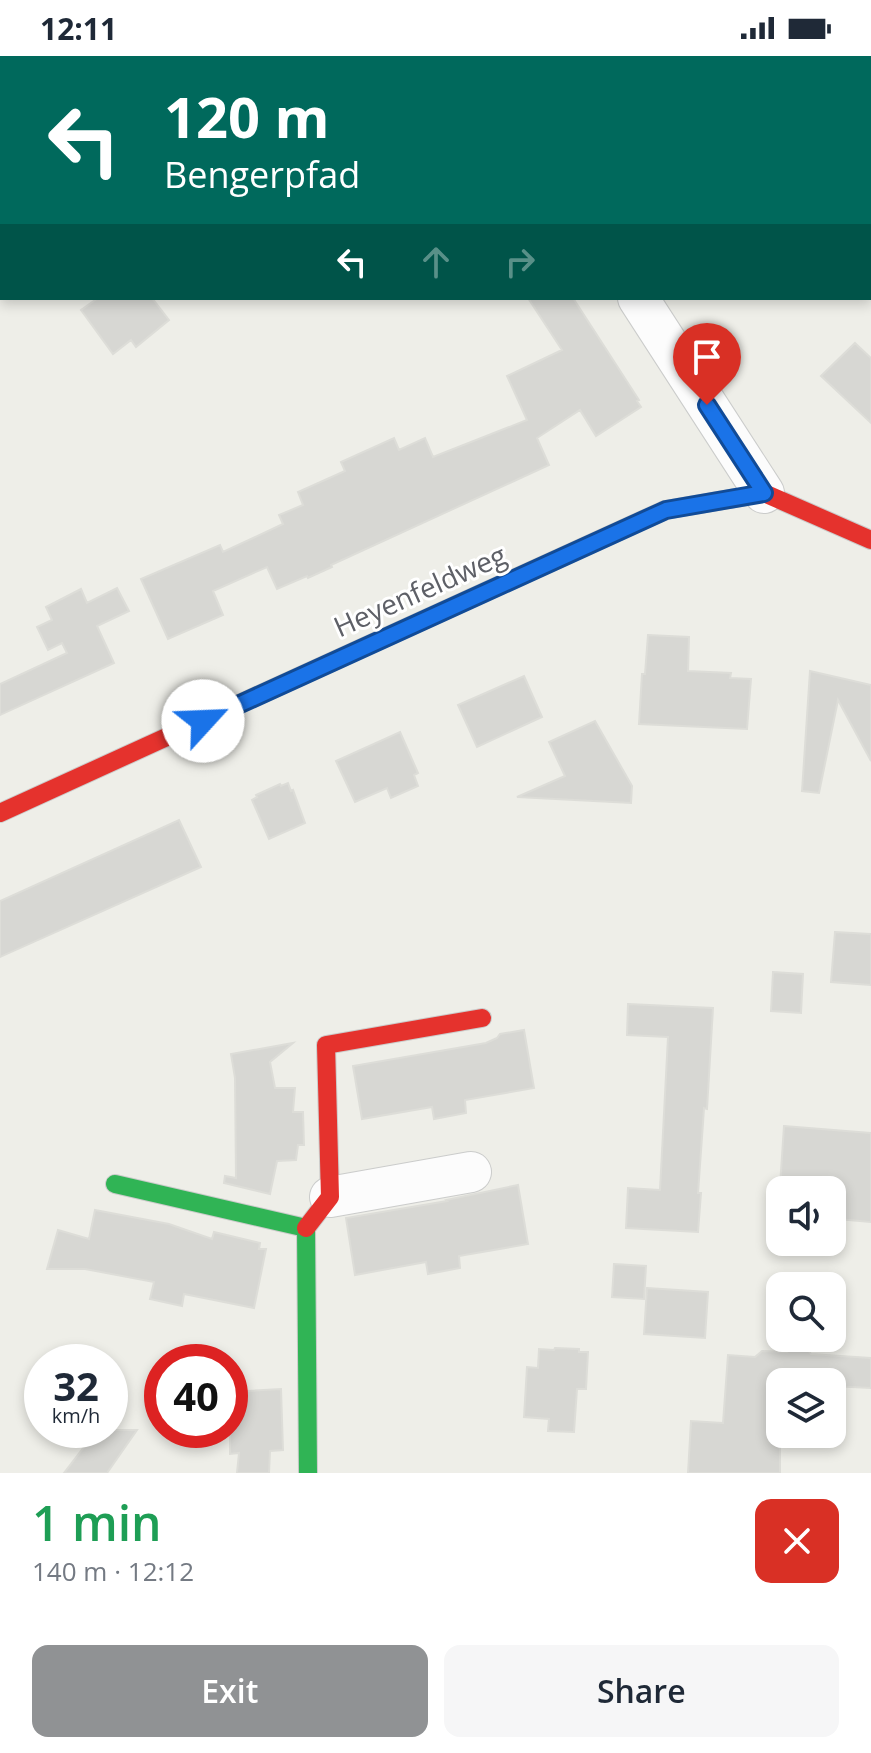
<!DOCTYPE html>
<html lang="en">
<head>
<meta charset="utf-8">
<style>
  body { margin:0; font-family:"Open Sans",sans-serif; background:#f6f6f7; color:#1f2937; height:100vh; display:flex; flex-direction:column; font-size:30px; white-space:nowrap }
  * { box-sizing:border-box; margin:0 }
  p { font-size:26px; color:#747a83 }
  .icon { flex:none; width:44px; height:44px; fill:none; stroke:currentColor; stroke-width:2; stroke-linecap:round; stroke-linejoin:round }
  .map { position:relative; height:1417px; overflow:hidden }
  .details { display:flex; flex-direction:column; background:#fff; flex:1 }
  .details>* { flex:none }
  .top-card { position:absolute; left:0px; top:0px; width:872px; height:244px; box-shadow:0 4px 12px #0003; background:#00695c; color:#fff; overflow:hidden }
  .buttons { position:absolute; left:766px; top:1120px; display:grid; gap:16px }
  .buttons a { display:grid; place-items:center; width:80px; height:80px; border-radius:16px; background:#fff; box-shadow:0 4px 12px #0003; font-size:40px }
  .speed { position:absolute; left:24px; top:1288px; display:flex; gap:16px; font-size:40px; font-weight:700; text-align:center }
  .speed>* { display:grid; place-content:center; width:104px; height:104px; border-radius:50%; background:#fff; box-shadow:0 4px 12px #0003; line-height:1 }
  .speed small { font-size:20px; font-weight:400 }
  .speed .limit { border:12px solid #d22; background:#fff; color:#111 }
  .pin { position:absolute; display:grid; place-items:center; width:68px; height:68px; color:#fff; margin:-82px -34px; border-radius:50% 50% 50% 0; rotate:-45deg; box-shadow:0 0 8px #0007 }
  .pin .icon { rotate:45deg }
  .me { position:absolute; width:88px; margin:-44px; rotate:65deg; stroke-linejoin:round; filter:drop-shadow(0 0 6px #0008) }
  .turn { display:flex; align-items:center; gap:28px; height:168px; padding:0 32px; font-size:36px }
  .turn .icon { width:104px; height:104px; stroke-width:2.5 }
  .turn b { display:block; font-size:56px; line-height:68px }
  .lanes { display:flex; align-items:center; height:76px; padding:0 32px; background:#0003; justify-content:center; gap:40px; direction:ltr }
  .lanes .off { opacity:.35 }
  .round { display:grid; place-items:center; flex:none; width:84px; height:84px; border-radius:16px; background:#f6f6f7 }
  .overview { display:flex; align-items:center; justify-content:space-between; height:136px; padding:0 32px }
  h1 { font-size:48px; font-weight:600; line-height:60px; color:#1e9e55 }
  .button { display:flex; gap:16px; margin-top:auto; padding:16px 32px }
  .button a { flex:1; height:92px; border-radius:16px; background:#909294; color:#fff; font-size:32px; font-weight:600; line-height:92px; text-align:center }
  .button a+a { background:#f6f6f7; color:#1f2937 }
  .status { display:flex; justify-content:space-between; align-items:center; height:56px; padding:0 40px; background:#fff; direction:ltr }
  .status svg { height:22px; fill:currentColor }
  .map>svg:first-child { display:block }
  .building { fill:#d7d7d3; stroke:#ddddd8; stroke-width:2 }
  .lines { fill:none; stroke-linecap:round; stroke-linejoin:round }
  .street-casing { stroke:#cbcccb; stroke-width:42 }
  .fast-casing { stroke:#cbcbca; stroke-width:20 }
  .slow-casing { stroke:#cbcbca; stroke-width:20 }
  .jam-casing { stroke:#cbcbca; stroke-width:20 }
  .street { stroke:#fcfcfc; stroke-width:40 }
  .fast { stroke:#30b455; stroke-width:18 }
  .slow { stroke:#ff9f0a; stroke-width:18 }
  .jam { stroke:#e5322d; stroke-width:18 }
  .route-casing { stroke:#114b97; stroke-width:20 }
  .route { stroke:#1a73e8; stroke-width:14 }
  .labels { text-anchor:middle; stroke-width:6; stroke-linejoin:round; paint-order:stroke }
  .street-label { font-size:28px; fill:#5e6067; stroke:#fff }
</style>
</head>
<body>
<div class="status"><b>12:11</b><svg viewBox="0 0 49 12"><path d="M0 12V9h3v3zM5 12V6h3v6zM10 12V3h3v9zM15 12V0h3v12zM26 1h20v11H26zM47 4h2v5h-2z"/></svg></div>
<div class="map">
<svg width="871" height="1417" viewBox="0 0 871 1417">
  <rect width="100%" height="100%" fill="#eeeee8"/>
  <path class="building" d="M98,242h54l17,22 -33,27 -5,-7 -18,14 -32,-44z
    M528,242h45l66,102 -2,1 4,6 -45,29 -16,-26 -43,28 12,27 -218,100 1,2 -24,11 -1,-2 -30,13 -10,-22 -54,24 10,24 -55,24 -27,-60 79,-34 3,7 60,-28 -4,-9 24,-10 -5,-13 47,-21 -4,-9 53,-24 5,12 26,-12 8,19 94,-37 -20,-44 55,-26z
    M855,287l16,15v65l-50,-47z
    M117,532l12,23 -32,15 17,37 -114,52v-31l67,-31 -5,-10 -14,7 -11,-23 15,-7 -6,-13 35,-18 6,14z
    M648,579l41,2 -1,34 43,2 -1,5 21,1 -4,50 -108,-5 3,-50h3z
    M810,615l61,14v76l-33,-61 -19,93 -17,-2z
    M524,620l18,41 -65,30 -19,-42z
    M595,665l37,65 -1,17 -114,-6 48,-21 -16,-34z
    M400,676l18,41 -4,2 4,11 -27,12 -4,-10 -32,14 -19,-41z
    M288,727l3,8 2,-1 12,33 -36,16 -17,-39 5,-3 -1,-2 24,-11 1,2z
    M179,764l22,47 -201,90v-56z
    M835,876l36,2v51l-40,-3z
    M773,916l30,2 -2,39 -30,-2z
    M628,948l85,4 -6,101 -3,-1 -1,15 -5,70h3l-3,39 -72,-4 2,-40 32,2 8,-153 -41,-2z
    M524,974l10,58 -69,12 1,13 -32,6 -2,-12 -70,12 -9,-53 133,-23 11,-5 3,-4z
    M293,987l-23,19 5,26h20l-2,24h10l1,33h-6l-2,15 -19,1 -7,33 -46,-11 1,-7 11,2 -1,-100 -4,-24z
    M784,1070l87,7v89l-33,-3 2,-28 -60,-5z
    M518,1129l10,59 -69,12 1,12 -32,6 -2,-12 -71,13 -9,-57 101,-17 -1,-1z
    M95,1154l74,14 43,15 2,-7 46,11 -1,6h7l-12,59 -70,-14 -2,12 -32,-7 4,-17 -69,-13h-38l11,-39 31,9z
    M614,1208l32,2 -2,33 -32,-2z
    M647,1232l61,4 -3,46 -61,-4z
    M794,1290l12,1 5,7 60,4v30l-39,-2v-4h-52v91h-92l3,-52 32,2 5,-68 27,2 7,-6 25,1z
    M555,1292l24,1v3h9l-2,37h-9l-3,43 -26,-1 1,-12 -25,-2 3,-50 11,1 1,-19 15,1z
    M281,1333l2,61 -13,1 -1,22h-32l2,-20 -9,1v-62z
    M97,1374h40l-30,43h-43z"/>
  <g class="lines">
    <defs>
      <path id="street" d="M481,0l2,2
        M0,190l2,-2
        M638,242l126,195
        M330,1141l141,-25"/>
      <path id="fast" d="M115,1128l191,44 2,245"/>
      <path id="slow" d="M239,648l426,-194"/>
      <path id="jam" d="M665,454l99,-17 107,47
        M0,757l239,-109
        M306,1172l24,-31 -4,-152 156,-27"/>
    </defs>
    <use href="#street" class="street-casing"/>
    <use href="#fast" class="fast-casing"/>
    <use href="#slow" class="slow-casing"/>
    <use href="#jam" class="jam-casing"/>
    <use href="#street" class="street"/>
    <use href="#fast" class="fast"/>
    <use href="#slow" class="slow"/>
    <use href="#jam" class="jam"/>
  </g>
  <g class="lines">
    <defs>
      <path id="route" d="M203,665l463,-211 98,-17 -57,-88"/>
    </defs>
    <use href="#route" class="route-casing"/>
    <use href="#route" class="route"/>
  </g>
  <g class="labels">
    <g class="street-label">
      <text transform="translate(420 535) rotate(-24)" y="10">Heyenfeldweg</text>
    </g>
  </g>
</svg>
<div class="buttons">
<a><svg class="icon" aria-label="sound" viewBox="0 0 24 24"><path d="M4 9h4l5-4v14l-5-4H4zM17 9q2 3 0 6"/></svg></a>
<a><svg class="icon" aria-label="search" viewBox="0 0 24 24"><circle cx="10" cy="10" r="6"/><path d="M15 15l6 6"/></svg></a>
<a><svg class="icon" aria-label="layers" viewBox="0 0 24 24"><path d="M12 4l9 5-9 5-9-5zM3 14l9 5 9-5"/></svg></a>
</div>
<div class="speed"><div>32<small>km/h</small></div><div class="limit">40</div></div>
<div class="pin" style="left:707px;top:349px;background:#d93025"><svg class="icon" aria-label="arrive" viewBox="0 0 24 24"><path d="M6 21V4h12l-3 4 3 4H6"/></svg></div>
<svg class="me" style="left:203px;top:665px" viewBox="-20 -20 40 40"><circle r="19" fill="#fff"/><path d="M0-13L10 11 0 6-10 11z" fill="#1a73e8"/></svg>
<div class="top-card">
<div class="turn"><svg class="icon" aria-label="left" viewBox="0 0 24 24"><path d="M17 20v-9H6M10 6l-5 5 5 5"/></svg><div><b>120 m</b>Bengerpfad</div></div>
<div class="lanes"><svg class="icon" aria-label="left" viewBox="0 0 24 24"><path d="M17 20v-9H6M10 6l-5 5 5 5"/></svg><svg class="icon off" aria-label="ahead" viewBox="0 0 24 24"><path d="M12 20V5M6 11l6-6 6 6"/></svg><svg class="icon off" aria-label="right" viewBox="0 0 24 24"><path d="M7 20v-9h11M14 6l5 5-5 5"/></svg></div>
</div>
</div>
<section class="details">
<div class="overview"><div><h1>1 min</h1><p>140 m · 12:12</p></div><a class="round" style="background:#d93025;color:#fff"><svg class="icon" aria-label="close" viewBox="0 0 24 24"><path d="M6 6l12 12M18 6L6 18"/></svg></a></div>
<div class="button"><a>Exit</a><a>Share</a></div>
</section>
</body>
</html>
